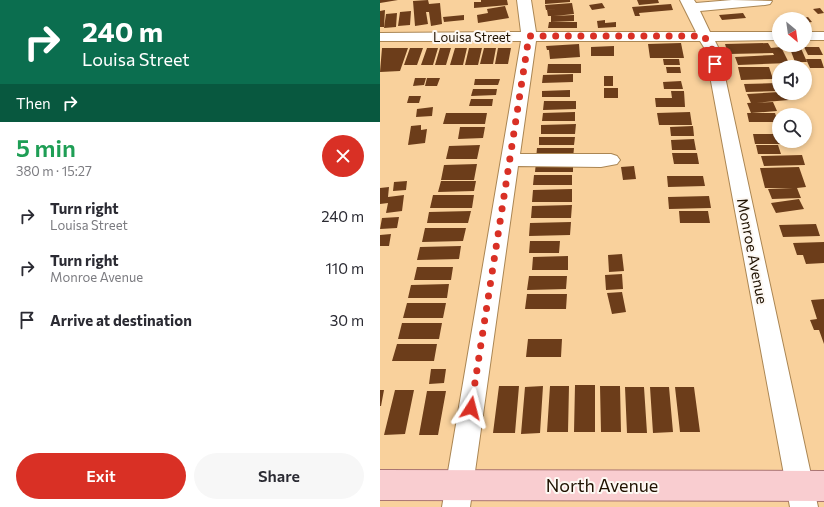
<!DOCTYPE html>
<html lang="en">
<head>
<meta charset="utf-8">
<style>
  body { margin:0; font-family:Commissioner,sans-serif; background:#f7f7f7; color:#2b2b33; height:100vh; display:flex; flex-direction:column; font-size:15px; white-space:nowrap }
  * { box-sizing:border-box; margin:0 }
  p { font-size:13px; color:#7c7c81 }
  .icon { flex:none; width:22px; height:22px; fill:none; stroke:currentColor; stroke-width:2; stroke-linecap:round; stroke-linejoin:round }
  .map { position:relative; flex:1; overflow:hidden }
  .drawer { display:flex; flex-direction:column; background:#fff; width:380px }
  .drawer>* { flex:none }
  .hud { background:#0b6e4f; color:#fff; overflow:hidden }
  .needle { width:26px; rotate:151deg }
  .fabs { position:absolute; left:392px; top:12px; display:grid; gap:8px }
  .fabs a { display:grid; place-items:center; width:40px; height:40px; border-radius:50%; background:#fff; box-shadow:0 2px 6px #0003; font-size:20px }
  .pin { position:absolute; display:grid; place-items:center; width:34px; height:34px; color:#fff; margin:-17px; border-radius:8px; box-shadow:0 2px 6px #0006 }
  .me { position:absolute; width:44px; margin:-22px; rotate:9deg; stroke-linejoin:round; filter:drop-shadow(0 0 3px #0008) }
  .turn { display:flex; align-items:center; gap:14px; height:84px; padding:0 16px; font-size:18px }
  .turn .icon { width:52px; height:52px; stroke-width:2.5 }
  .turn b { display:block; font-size:28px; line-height:34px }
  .then { display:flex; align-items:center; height:38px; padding:0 16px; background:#0003; gap:8px; font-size:15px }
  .round { display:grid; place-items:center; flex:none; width:42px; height:42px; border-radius:21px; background:#f7f7f7 }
  .overview { display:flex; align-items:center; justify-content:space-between; height:68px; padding:0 16px }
  h1 { font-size:24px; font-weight:600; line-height:30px; color:#1e9e55 }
  .action { display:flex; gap:8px; margin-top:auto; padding:8px 16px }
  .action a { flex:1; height:46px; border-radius:24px; background:#d93025; color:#fff; font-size:16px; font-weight:600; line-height:46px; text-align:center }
  .action a+a { background:#f7f7f7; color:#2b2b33 }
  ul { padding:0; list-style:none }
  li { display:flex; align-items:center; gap:12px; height:52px; padding:0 16px }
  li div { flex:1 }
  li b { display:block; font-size:15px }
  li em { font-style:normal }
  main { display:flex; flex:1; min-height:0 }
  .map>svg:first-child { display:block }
  .building { fill:#6c3d1a }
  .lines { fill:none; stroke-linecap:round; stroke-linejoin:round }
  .minor-casing { stroke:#ab8653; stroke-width:2 }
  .major-casing { stroke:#aa7572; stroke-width:2 }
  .minor { fill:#fff; fill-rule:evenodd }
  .major { fill:#f9cdd0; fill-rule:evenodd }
  .route { stroke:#d93025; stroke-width:7; stroke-dasharray:0 12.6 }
  .labels { text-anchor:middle; stroke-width:4; stroke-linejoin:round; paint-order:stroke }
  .far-street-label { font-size:13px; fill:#201200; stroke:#fdf8f3 }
  .street-label { font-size:15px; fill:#201200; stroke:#fdf8f3 }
  .near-street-label { font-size:18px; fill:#201200; stroke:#fdf8f3 }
</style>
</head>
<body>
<main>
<section class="drawer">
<div class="hud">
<div class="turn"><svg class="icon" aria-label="right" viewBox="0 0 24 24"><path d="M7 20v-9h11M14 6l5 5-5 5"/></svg><div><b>240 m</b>Louisa Street</div></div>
<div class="then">Then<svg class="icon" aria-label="right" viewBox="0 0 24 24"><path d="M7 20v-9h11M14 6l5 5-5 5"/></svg></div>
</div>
<div class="overview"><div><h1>5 min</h1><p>380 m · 15:27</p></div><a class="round" style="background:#d93025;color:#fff"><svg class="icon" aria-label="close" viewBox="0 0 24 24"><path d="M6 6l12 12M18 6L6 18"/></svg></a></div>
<ul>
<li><svg class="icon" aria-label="right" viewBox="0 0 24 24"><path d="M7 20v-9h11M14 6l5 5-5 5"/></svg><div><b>Turn right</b><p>Louisa Street</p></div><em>240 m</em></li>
<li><svg class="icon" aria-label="right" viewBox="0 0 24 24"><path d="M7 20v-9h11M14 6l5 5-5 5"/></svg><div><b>Turn right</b><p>Monroe Avenue</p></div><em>110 m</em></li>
<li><svg class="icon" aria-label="arrive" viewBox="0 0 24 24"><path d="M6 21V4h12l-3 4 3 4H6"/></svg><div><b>Arrive at destination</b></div><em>30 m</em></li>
</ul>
<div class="action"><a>Exit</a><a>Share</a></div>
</section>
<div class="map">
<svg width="444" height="507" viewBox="0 0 444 507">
  <rect width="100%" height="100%" fill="#f9d19c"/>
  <path class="building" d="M0,0h18l-18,3z
    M48,0l1,4 11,-1 2,21 -11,2 -2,-14h-3l2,12 -13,2 -2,-25z
    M101,0h26l1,5 -34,3v-6h7z
    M165,0h25v2l-25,2z
    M257,0h21l1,3 -20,2z
    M192,3l2,11 -20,2 20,-1v6l-23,1v-6h-3l-1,-6 13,-1 -14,1 -1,-5z
    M222,3l3,5 -13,2 -3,-5z
    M291,4l2,6 -34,3 1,3h-5l-3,-9z
    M125,6l4,12 -31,5 -1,-8 11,-2 -1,-4z
    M440,8l4,5 -6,1 -5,-5z
    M5,10l-1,17h-4v-16z
    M31,11l-1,14 -12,1 2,-14z
    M17,13l-1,14 -12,1 2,-14z
    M363,13l3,5 -24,2 -3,-5z
    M84,15v5l-20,2 -1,-5z
    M428,17l4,5 -7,1v-4h-6z
    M225,20v3l11,-1v5l-18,1 -1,-7z
    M169,22h28v6h-29z
    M301,43l3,15h-34l-2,-14z
    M388,43l3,5 10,-1 8,16 -51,2 -3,-8 39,-2 -1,-2 -45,1 -3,-10z
    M199,44l1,13 -30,2 -1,-9h-2l-1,-4z
    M234,46v10h-23v-9z
    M409,46h11l7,16h-12z
    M424,47h15l4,8h-15z
    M2,48h26l-8,23 -20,1z
    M30,48h13l-6,17h-13z
    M47,48h11l-5,17h-12z
    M60,48h11l-5,17h-11z
    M75,48h12l-4,17h-13z
    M89,48h13l-4,17h-13z
    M104,48h12l-3,16h-13z
    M118,48h13l-3,16h-13z
    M283,59h16l1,6h-16z
    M426,59h15l3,9h-14z
    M168,64h33v9h-34z
    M286,67h14l1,6h-14z
    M358,67h31l4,12 -32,1z
    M193,74v8l-31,1 1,-8z
    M224,76h9v10h-9z
    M35,78h11l-2,7 -11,1z
    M47,78h13l-3,8h-12z
    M95,79h25l-2,6h-24z
    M301,81l2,8h-19l-1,-7z
    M397,83l2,8 -33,1 -2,-8z
    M224,88h14v10h-14z
    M93,89h24l-1,6 -25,1z
    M190,90v7h-28v-6z
    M291,91h13l1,16h-29l-1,-9h17z
    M399,92v1h7l3,7 -38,3 -4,-9z
    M29,96h12l-2,7h-12z
    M91,99h22l-1,7h-23z
    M164,101h32v8l-33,1z
    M393,102l4,9 -26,2 -4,-10z
    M53,107l-1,9 -16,1 1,-8z
    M195,112v9h-33l1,-8z
    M310,112l2,13h-33l-2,-12z
    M66,113h41l-2,11h-42z
    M367,113h28l3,9h-29z
    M196,124l-1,10h-34v-9z
    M41,125v5l6,-1 -2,14 -17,2 3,-19z
    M313,126l1,10h-23l-1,-9z
    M80,127h25l-2,11 -25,1z
    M373,134h26v7h7l1,3h-32z
    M159,137h36l-1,8h-35z
    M314,139l2,11h-24l-1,-10z
    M100,145l-3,14h-31l3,-13z
    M376,145h22l3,9h-23z
    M157,148h37l-1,10 -37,1z
    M292,153h25l2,11h-25z
    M422,155l3,10 -41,1 -3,-10z
    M193,161v11h-38l1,-10z
    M97,164l-3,16h-33l3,-15z
    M254,166l2,13 -13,1 -2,-13z
    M419,167l7,20 -9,1 4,10 -29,1 -4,-10 25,-1h-28l-5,-20z
    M154,175h38v10h-39z
    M287,176h36l2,10 -37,1z
    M27,181l-1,9 -13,1 1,-9z
    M61,181h35l-2,10 -36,1z
    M9,187l-1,10 16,-2 -2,16 -16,2 2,-10 -8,1v-16z
    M192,189v13h-40l1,-12z
    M53,195h41l-2,13h-42z
    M329,196l2,12 -42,1 -1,-12z
    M419,199l5,10 -28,4 -5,-10z
    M192,205l-1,13h-40l1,-12z
    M91,211l-3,12h-41l2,-11z
    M299,211h29l2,12h-30z
    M19,217l-2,11 -17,1 2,-11z
    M191,222l-1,13 -41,1 1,-13z
    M436,224l4,12 -37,1 -4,-12z
    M45,228h41l-3,13 -41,1z
    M11,234l-2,12h-9v-11z
    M150,241h30l-1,12h-30z
    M444,242v21l-18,1 -3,-9h-6l-4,-12z
    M81,246l-2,13 -42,1 3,-13z
    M242,254l2,17 -15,1 -1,-17z
    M188,256v14h-36l1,-13z
    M37,267h36l-2,13h-37z
    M242,274l1,15 -17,1 -1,-15z
    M149,276h38l-1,13 -39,1z
    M69,284l-2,14h-39l3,-13z
    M242,292l4,20 -14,2 -5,-21z
    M147,294h40l-1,15h-41z
    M444,299v45l-5,-14h-5l-4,-10 7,-1 -6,-19z
    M27,303h39l-3,15h-40z
    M22,323h40l-3,16h-41z
    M148,339h34l-1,18h-35z
    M17,344h40l-3,17h-42z
    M51,369h15l-2,14 -15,1z
    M195,385h20v47h-21z
    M119,386h20l-4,47h-22z
    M163,386l-3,47 -19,1 4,-47z
    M170,386h19l-1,46h-21z
    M220,386h20l1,46h-20z
    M245,387h19l3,46h-20z
    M270,387h19l4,45 -20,1z
    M295,387h19l6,45h-20z
    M0,390h4l-3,16h-1z
    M15,390h19l-9,44 -21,1z
    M47,391h19l-8,44h-19z"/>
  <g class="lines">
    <defs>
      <path id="minor" d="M137,0h14l5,32h160l-16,-32h14l2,3 36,-3 40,1 -2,3 -5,1 -65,6 10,21h69v8l-64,1 4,8 99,458h-28l-85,-458 -5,-8h-164l-16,113h91l6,2 3,4 -3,4 -16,3 -83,-1 -48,341h-28l79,-466h-141v-8l141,-1z
        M425,32h19v8h-19z"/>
      <path id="major" d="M0,470l444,1v30l-444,-1z"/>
    </defs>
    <use href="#minor" class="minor-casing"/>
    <use href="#major" class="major-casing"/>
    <use href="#minor" class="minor"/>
    <use href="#major" class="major"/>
  </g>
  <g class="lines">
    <path class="route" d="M91,408l58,-372h175l8,13 3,15"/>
  </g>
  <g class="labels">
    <g class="far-street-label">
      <text x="92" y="42">Louisa Street</text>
    </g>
    <g class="street-label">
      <text transform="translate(372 251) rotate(79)" y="5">Monroe Avenue</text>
    </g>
    <g class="near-street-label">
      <text x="222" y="492">North Avenue</text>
    </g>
  </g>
</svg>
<div class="fabs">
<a><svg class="needle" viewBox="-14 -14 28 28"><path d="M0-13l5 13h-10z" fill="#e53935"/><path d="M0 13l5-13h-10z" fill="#7c7c81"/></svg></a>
<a><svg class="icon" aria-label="sound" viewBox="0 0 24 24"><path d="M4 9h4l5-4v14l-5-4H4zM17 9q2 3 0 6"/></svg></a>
<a><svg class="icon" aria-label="search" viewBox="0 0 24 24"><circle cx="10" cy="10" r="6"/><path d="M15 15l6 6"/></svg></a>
</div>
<div class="pin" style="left:335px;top:64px;background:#d93025"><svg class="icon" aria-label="arrive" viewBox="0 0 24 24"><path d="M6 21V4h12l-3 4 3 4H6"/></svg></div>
<svg class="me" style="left:91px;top:408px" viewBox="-20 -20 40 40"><path d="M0-17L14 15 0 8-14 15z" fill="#d93025" stroke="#fff" stroke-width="4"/></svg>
</div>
</main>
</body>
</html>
